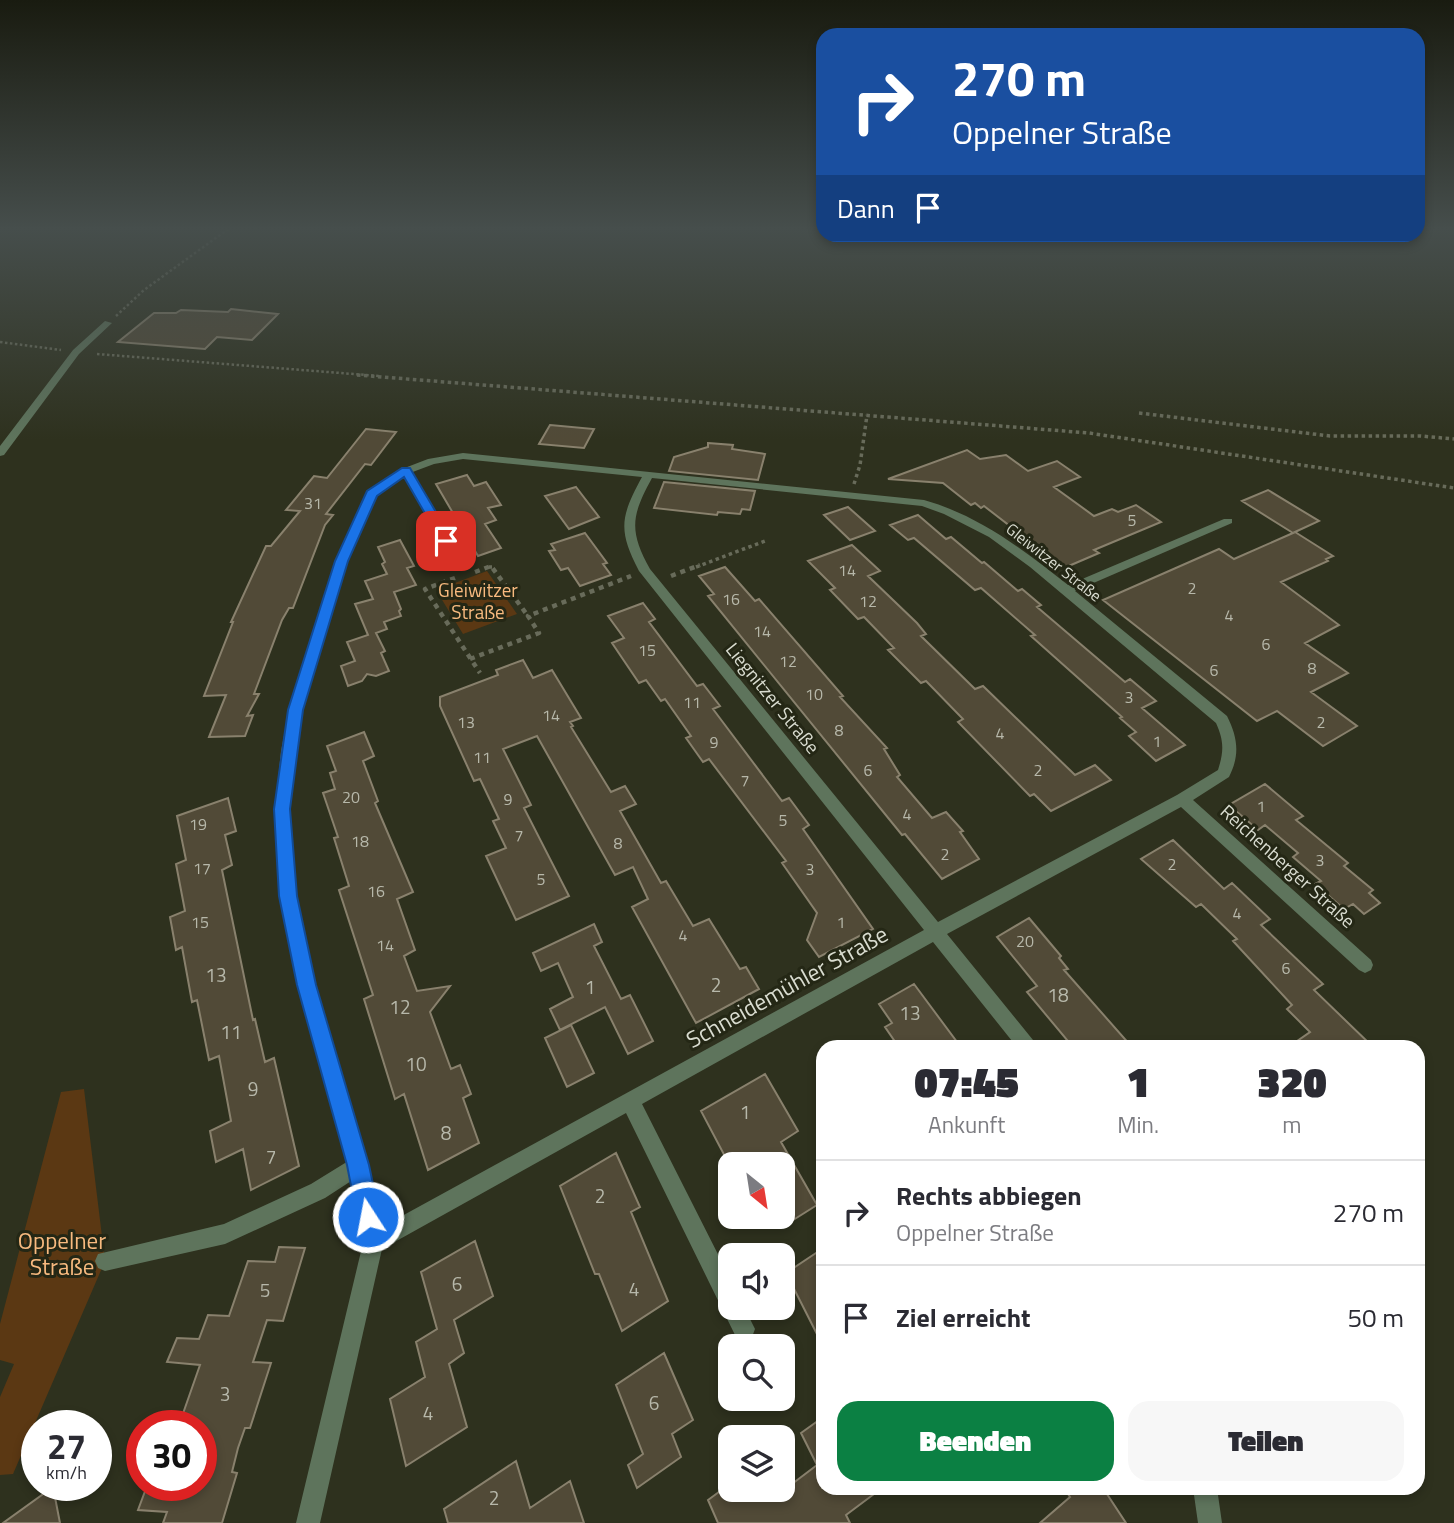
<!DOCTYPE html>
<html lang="de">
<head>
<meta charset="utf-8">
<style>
  body { margin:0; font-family:"Titillium Web",sans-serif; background:#f7f7f7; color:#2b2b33; height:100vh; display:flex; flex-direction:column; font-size:26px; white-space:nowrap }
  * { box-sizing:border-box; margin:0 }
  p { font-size:23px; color:#7c7c81 }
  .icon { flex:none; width:38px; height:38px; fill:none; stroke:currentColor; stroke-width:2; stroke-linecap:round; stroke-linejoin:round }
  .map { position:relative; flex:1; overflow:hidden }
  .panel { position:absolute; left:816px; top:1040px; width:609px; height:455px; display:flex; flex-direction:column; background:#fff; border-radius:21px; box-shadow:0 4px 10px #0003 }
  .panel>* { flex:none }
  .guide { position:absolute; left:816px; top:28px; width:609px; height:214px; border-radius:21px; box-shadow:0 4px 10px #0003; background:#1a4fa0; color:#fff; overflow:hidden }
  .needle { width:46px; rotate:150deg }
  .tools { position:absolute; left:718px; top:1152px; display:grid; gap:14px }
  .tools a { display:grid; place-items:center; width:77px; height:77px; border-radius:14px; background:#fff; box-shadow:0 4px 10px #0003; font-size:35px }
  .speed { position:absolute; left:21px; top:1410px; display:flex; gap:14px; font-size:35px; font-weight:700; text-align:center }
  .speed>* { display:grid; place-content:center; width:91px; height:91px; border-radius:50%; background:#fff; box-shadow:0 4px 10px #0003; line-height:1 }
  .speed small { font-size:18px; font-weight:400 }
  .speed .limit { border:10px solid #d22; background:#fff; color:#111 }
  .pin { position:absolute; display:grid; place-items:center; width:60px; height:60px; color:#fff; margin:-30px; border-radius:14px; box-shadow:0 4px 10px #0006 }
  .me { position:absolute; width:77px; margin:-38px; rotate:349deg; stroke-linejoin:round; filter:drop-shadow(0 0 5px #0008) }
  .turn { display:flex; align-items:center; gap:24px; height:147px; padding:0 21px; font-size:32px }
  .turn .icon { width:91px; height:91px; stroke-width:2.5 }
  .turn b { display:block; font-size:49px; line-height:60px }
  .then { display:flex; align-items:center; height:66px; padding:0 21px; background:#0003; gap:14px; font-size:26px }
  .eta { display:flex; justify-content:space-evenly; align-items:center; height:119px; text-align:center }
  .eta b { font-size:42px; font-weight:800; line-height:49px }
  .action { display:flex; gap:14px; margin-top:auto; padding:14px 21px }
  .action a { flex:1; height:80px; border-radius:21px; background:#0b8043; color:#fff; font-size:28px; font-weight:800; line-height:80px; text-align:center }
  .action a+a { background:#f7f7f7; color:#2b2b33 }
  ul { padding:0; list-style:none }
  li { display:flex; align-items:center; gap:21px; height:105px; padding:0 21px; border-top:2px solid #e1e1e2 }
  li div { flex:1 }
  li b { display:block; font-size:26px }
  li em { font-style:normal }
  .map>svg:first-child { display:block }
  .green { fill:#5b3813 }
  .building { fill:#514a37; stroke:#89816d; stroke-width:2 }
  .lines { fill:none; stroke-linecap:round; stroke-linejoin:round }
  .path-far2 { stroke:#686b5a; stroke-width:2.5; stroke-dasharray:2.5 2.5; stroke-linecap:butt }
  .path-far1 { stroke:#686b5a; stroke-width:3.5; stroke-dasharray:3.5 3.5; stroke-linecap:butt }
  .path { stroke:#686b5a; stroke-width:4.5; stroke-dasharray:5 5; stroke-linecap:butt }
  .lane { fill:#5e745c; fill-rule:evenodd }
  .street { fill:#5e745c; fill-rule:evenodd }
  .route { fill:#1a73e8; stroke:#114b97; stroke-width:2 }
  .labels { text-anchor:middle; stroke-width:6; stroke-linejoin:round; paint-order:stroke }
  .number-label { font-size:16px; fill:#b7b8aa }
  .far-street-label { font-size:16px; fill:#d9dcd0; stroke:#242715 }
  .park-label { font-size:19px; fill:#f8ba7f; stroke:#242715 }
  .street-label { font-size:19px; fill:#d9dcd0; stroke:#242715 }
  .near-number-label { font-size:19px; fill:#b7b8aa }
  .near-street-label { font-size:23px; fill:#d9dcd0; stroke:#242715 }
  .near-park-label { font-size:23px; fill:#f8ba7f; stroke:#242715 }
</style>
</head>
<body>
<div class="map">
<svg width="1454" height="1523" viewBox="0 0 1454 1523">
  <rect width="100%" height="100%" fill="#2e311e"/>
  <path class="green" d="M487,571l30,43 -54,20 -27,-44z
    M84,1089l21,172 -92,213 -13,1v-78l14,-33 -14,-4v-36l61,-232z"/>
  <path class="building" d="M231,309l47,5 -26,26 -35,-3 -12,12 -87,-7 36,-29h22l5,-3 47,2z
    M550,425l44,4 -10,19 -45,-4z
    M366,429l30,3 -25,33 -6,-1 -39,50 7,1 -8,10 -32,83h-4l-7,12 -28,74h5l-12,22 6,-1 -8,21 -36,1 17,-42 -22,1 29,-74h-2l35,-76h5l29,-35 -14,-1 28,-34 13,2z
    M708,443l25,2 -1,4 33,5 -7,26 -89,-9 5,-14 34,-10z
    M967,450l13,9 26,-4 22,16 29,-10 23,16 -26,10 40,29 18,-7 6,3 18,-7 25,17 -67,28 5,3 -35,15 -80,-62 -3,2 -6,-5 -4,2 -28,-22 -55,-4z
    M467,475l7,11 12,-4 15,23 -13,3 8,12 -11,4 16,24 -23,8 -42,-72z
    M664,482l91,9 -5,19 -8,-1 -2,5 -22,-2 -1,3 -63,-7z
    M576,487l23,30 -30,12 -24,-33z
    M1268,490l51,31 -24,11 38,24 -7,3 2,2 -47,21 58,43 -34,18 43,30 -37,19 46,34 -34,20 -46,-35 -20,10 -154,-121 116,-51 15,10 59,-26 -51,-32z
    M848,507l27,24 -25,9 -26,-25z
    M918,515l28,24 5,-2 31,26 2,-1 34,29 4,-2 19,16 -4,2 88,75 5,-3 26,22 -14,7 43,37 -29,16 -27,-25 7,-4 -16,-14 2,-1 -91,-81 4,-1 -54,-47 -6,2 -61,-52 -6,2 -18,-15z
    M585,533l22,30 -4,1 8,11 -31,11 -12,-18 -7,2 -12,-19 6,-1 -4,-6z
    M400,540l14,26 -7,2 9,17 -22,7 7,17 -2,2 2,5 -17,6 3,7 -11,4 9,18 -4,2 8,18 -13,5 -9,-2 -5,7 -14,5 -7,-20 14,-5 -8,-19 21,-7 -13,-31 18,-5 -8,-18 22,-7 -5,-10 3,-2 -7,-15z
    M852,545l28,26 -12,5 49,47 9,11 -5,2 54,53 8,-3 92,89 20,-10 16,15 -60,31 -17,-17 -4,2 -72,-74 5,-3 -37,-38 -5,2 -33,-33 6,-2 -30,-31 -6,2 -28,-29 5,-2 -27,-27z
    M725,567l30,34 4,-2 84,97 -3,1 47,51 -3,1 16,26 -3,2 35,41 14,-6 17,19 -3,1 19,27 -37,20 -37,-45 -3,1 -194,-239 6,-2 -15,-18z
    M643,603l12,16 -6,3 48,64 6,-2 17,22 -7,3 69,92 7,-3 20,27 -6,4 70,100 -54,28 -12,-17 10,-27 -35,-50 4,-2 -77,-102 -6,3 -17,-24 5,-2 -26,-37 -4,2 -15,-21 -7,3 -27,-40 12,-5 -16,-22z
    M523,660l10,18 19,-8 29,48 -11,4 3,4 -2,1 40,65 14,-6 11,18 -16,7 41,72 5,-2 27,45 16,-7 31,50 6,-2 13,22 -63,34 -64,-116 16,-8 -15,-32 -18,8 -78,-139 -34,13 28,56 -7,3 45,88 -53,24 -30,-64 20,-8 -13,-27 6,-2 -19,-40 -6,2 -34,-75v-9l58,-22 -2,-5z
    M364,732l10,24 -11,5 15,40 -3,2 38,89 -16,7 18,51 -11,6 13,35 33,-5 -20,26 21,57 9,-4 11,29 -8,4 16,45 -51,27 -24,-76 -9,5 -31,-100 9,-4 -34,-105 10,-4 -15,-48 4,-1 -15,-44 12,-4 -5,-16 6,-2 -9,-25z
    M1265,784l38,32 -7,4 52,43 -4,3 29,24 -4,3 11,10 -16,11 -11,-10 -9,5 -29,-25 6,-3 -28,-24 5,-4 -33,-28 -7,5 -29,-25z
    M228,798l8,33 -11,4 7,30 -10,5 31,150 2,-1 10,43 9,-4 25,108 -48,24 -8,-41 -27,13 -6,-31 21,-10 -12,-65 -10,4 -12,-60 -5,2 -10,-55 -6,3 -6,-33 15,-6 -9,-47 10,-4 -9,-44z
    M1173,840l51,49 8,-6 38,36 -9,6 62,59 -9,6 58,56h-82l20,-14 -23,-23 5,-4 -59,-64 4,-2 -36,-35 -5,3 -55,-48z
    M1029,918l32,38 -2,2 9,11 -4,1 67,76h-59l-45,-54 10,-6 -40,-49z
    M594,924l8,18 -8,4 27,53 9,-4 23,46 -25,13 -23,-47 -45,23 -10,-21 23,-12 -15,-34 -17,8 -8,-18z
    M914,984l46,62h-62l-13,-19 7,-4 -13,-19z
    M571,1025l23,48 -27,14 -22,-49z
    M765,1074l33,57 -17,11 36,63 -35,22v-63h-53l-28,-53z
    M616,1153l24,54 -9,5 37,89 -46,30 -23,-57h-4l-35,-88z
    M475,1241l18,55 -39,24 10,33 -15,11 18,63 -61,39 -16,-67 35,-22 -9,-35 21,-13 -16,-57z
    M279,1247l26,1 -22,73 -16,-1 -14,42 18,1 -21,65h-5l-7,20 -6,24 5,1 -15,50h-59l4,-11 -29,-2 9,-24h54v-60l-22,-1 21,-60 -33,-3 10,-24 22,1 9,-24 21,1 19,-55 27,1z
    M822,1249v95l-36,-71z
    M664,1353l29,67 -21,14 9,23 -44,31 -9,-23 15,-11 -27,-69z
    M822,1418v70h60l-36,27 4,8h-132l-10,-23 15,-11 61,1 33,-25 -16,-32z
    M516,1461l14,47 40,-27 14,42h-136l-4,-14z
    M53,1487l7,36h-57z
    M1064,1488h39l23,35h-86l30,-26z"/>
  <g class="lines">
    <path class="path-far2" d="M116,316l28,-26 87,-63
      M0,342l61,8
      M97,354l282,22"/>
    <path class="path-far1" d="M357,375l732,58 365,55
      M1139,413l191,23h91l33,3
      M854,484l6,-19 7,-50
      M489,567h3
      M696,567l69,-26"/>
    <path class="path" d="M475,572l16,-6 37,50
      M671,576l29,-11
      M455,578l-30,11 55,84
      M470,659l69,-26 -11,-17 103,-40"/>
    <path class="lane" d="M406,468l5,3 55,93 -2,3 -4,1 -6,-4 -53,-93z
      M358,1155l7,3 3,7 -3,7 -40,26 -100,46 -120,27 -7,-3 -3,-7 3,-7 126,-30 87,-40z"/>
    <path class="street" d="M105,321l7,2 -33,31 -75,101 -4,1v-10l73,-96z
      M463,453l461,47c54,15 100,50 144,85l156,-66h8v4l-157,68 152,125c11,22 13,39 2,61l-36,23 178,160 2,5 -2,5 -6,3 -6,-3 -178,-163 -234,127 86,106 3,6h-20l-83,-104 -291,162 88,174v29h14l11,22 -3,8 -8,3 -8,-3 -110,-224 -244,136 -62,274h-24l67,-280 -15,-78 -49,-181 -19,-88 -5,-87 6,-58 8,-41 47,-149 30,-67 36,-25 26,-10zM463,459l179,18c-22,40 -24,54 -3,94l285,359 -544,298 -12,-63 -53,-181 -19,-88 -7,-87 6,-58 8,-41 45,-149 28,-65 34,-23 24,-9zM652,478l270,28 22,8 45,23 41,30 186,156c8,18 8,28 2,47l-41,25 -239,127 -288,-353c-21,-38 -19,-53 2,-91z
      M1193,1488h24l5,35h-24z"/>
  </g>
  <linearGradient id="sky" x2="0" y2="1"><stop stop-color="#191b10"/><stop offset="0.52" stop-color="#464e4c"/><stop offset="1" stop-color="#464e4c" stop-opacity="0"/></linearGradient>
  <rect width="1454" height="440" fill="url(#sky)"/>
  <path class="route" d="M402,468h8l43,73 -7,4 -4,-2 -38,-66 -27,19 -29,65 -45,149 -13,99 7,87 19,89 53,180 11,52 -4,8 -8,4 -8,-4 -3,-8 -10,-52 -50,-180 -18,-89 -5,-87 14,-99 47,-149 32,-70z"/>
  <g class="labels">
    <g class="number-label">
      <text x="313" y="509">31</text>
      <text x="1132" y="526">5</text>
      <text x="847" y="576">14</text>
      <text x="1192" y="594">2</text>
      <text x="731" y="605">16</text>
      <text x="868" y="607">12</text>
      <text x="1229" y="621">4</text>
      <text x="762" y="637">14</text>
      <text x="1266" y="650">6</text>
      <text x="647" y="656">15</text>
      <text x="788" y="667">12</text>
      <text x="1312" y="674">8</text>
      <text x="1214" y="676">6</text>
      <text x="814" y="700">10</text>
      <text x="1129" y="703">3</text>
      <text x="692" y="708">11</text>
      <text x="551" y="721">14</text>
      <text x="466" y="728">13</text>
      <text x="1321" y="728">2</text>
      <text x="839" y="736">8</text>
      <text x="1000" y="739">4</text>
      <text x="1157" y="747">1</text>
      <text x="714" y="748">9</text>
      <text x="482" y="763">11</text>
      <text x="868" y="776">6</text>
      <text x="1038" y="776">2</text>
      <text x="745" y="786">7</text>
      <text x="351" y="803">20</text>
      <text x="508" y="805">9</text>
      <text x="1261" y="812">1</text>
      <text x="907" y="820">4</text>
      <text x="783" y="826">5</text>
      <text x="198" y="830">19</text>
      <text x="519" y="841">7</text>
      <text x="360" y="847">18</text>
      <text x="618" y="849">8</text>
      <text x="945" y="860">2</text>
      <text x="1320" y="866">3</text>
      <text x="1172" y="870">2</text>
      <text x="202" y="874">17</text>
      <text x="810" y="875">3</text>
      <text x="541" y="885">5</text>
      <text x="376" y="897">16</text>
      <text x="1237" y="919">4</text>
      <text x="200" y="928">15</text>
      <text x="841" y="928">1</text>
      <text x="683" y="941">4</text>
      <text x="1025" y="947">20</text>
      <text x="385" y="951">14</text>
      <text x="1286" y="974">6</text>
    </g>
    <g class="far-street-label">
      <text transform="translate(1054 562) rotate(38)" y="6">Gleiwitzer Straße</text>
    </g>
    <g class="park-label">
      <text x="478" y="597">Gleiwitzer<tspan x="478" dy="22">Straße</tspan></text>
    </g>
    <g class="street-label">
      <text transform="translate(773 698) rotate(51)" y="7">Liegnitzer Straße</text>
      <text transform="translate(1288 866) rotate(42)" y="7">Reichenberger Straße</text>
    </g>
    <g class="near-number-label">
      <text x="216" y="982">13</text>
      <text x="716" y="992">2</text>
      <text x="590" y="994">1</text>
      <text x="1058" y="1002">18</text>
      <text x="400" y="1014">12</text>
      <text x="910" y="1020">13</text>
      <text x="231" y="1039">11</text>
      <text x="416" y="1071">10</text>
      <text x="253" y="1096">9</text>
      <text x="745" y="1119">1</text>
      <text x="446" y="1140">8</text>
      <text x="271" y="1164">7</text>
      <text x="600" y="1203">2</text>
      <text x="457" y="1291">6</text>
      <text x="634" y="1296">4</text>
      <text x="265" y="1297">5</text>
      <text x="225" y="1401">3</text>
      <text x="654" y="1410">6</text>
      <text x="428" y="1420">4</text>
      <text x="494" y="1505">2</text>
    </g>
    <g class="near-street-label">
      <text transform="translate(787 987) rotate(-29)" y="8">Schneidemühler Straße</text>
    </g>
    <g class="near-park-label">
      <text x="62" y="1249">Oppelner<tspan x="62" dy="26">Straße</tspan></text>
    </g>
  </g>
</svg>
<div class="tools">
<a><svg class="needle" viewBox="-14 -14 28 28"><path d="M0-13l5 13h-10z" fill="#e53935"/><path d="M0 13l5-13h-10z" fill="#7c7c81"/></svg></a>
<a><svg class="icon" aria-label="sound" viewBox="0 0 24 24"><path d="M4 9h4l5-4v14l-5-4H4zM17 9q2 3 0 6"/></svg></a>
<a><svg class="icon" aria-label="search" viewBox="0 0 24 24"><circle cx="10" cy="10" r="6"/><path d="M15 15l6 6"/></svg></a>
<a><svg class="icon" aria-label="layers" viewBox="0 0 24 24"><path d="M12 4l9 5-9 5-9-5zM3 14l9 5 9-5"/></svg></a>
</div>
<div class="speed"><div>27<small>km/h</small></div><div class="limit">30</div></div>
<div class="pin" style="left:446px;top:541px;background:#d93025"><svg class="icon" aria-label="arrive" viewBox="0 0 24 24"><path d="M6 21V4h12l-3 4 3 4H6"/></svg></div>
<svg class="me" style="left:368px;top:1217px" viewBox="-20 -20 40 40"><circle r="17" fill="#1a73e8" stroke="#fff" stroke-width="3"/><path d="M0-11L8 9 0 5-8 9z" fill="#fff"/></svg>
<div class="guide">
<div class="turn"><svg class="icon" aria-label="right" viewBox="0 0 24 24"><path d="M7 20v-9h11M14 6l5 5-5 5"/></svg><div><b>270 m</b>Oppelner Straße</div></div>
<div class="then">Dann<svg class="icon" aria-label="arrive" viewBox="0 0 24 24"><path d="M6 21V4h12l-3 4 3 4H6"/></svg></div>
</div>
<section class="panel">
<div class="eta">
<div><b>07:45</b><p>Ankunft</p></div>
<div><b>1</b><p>Min.</p></div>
<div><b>320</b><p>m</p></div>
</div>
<ul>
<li><svg class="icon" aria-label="right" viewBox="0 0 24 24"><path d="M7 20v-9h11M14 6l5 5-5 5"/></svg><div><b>Rechts abbiegen</b><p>Oppelner Straße</p></div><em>270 m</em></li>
<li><svg class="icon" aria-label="arrive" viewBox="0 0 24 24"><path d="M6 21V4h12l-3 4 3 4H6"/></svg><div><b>Ziel erreicht</b></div><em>50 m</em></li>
</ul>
<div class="action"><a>Beenden</a><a>Teilen</a></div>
</section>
</div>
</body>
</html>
